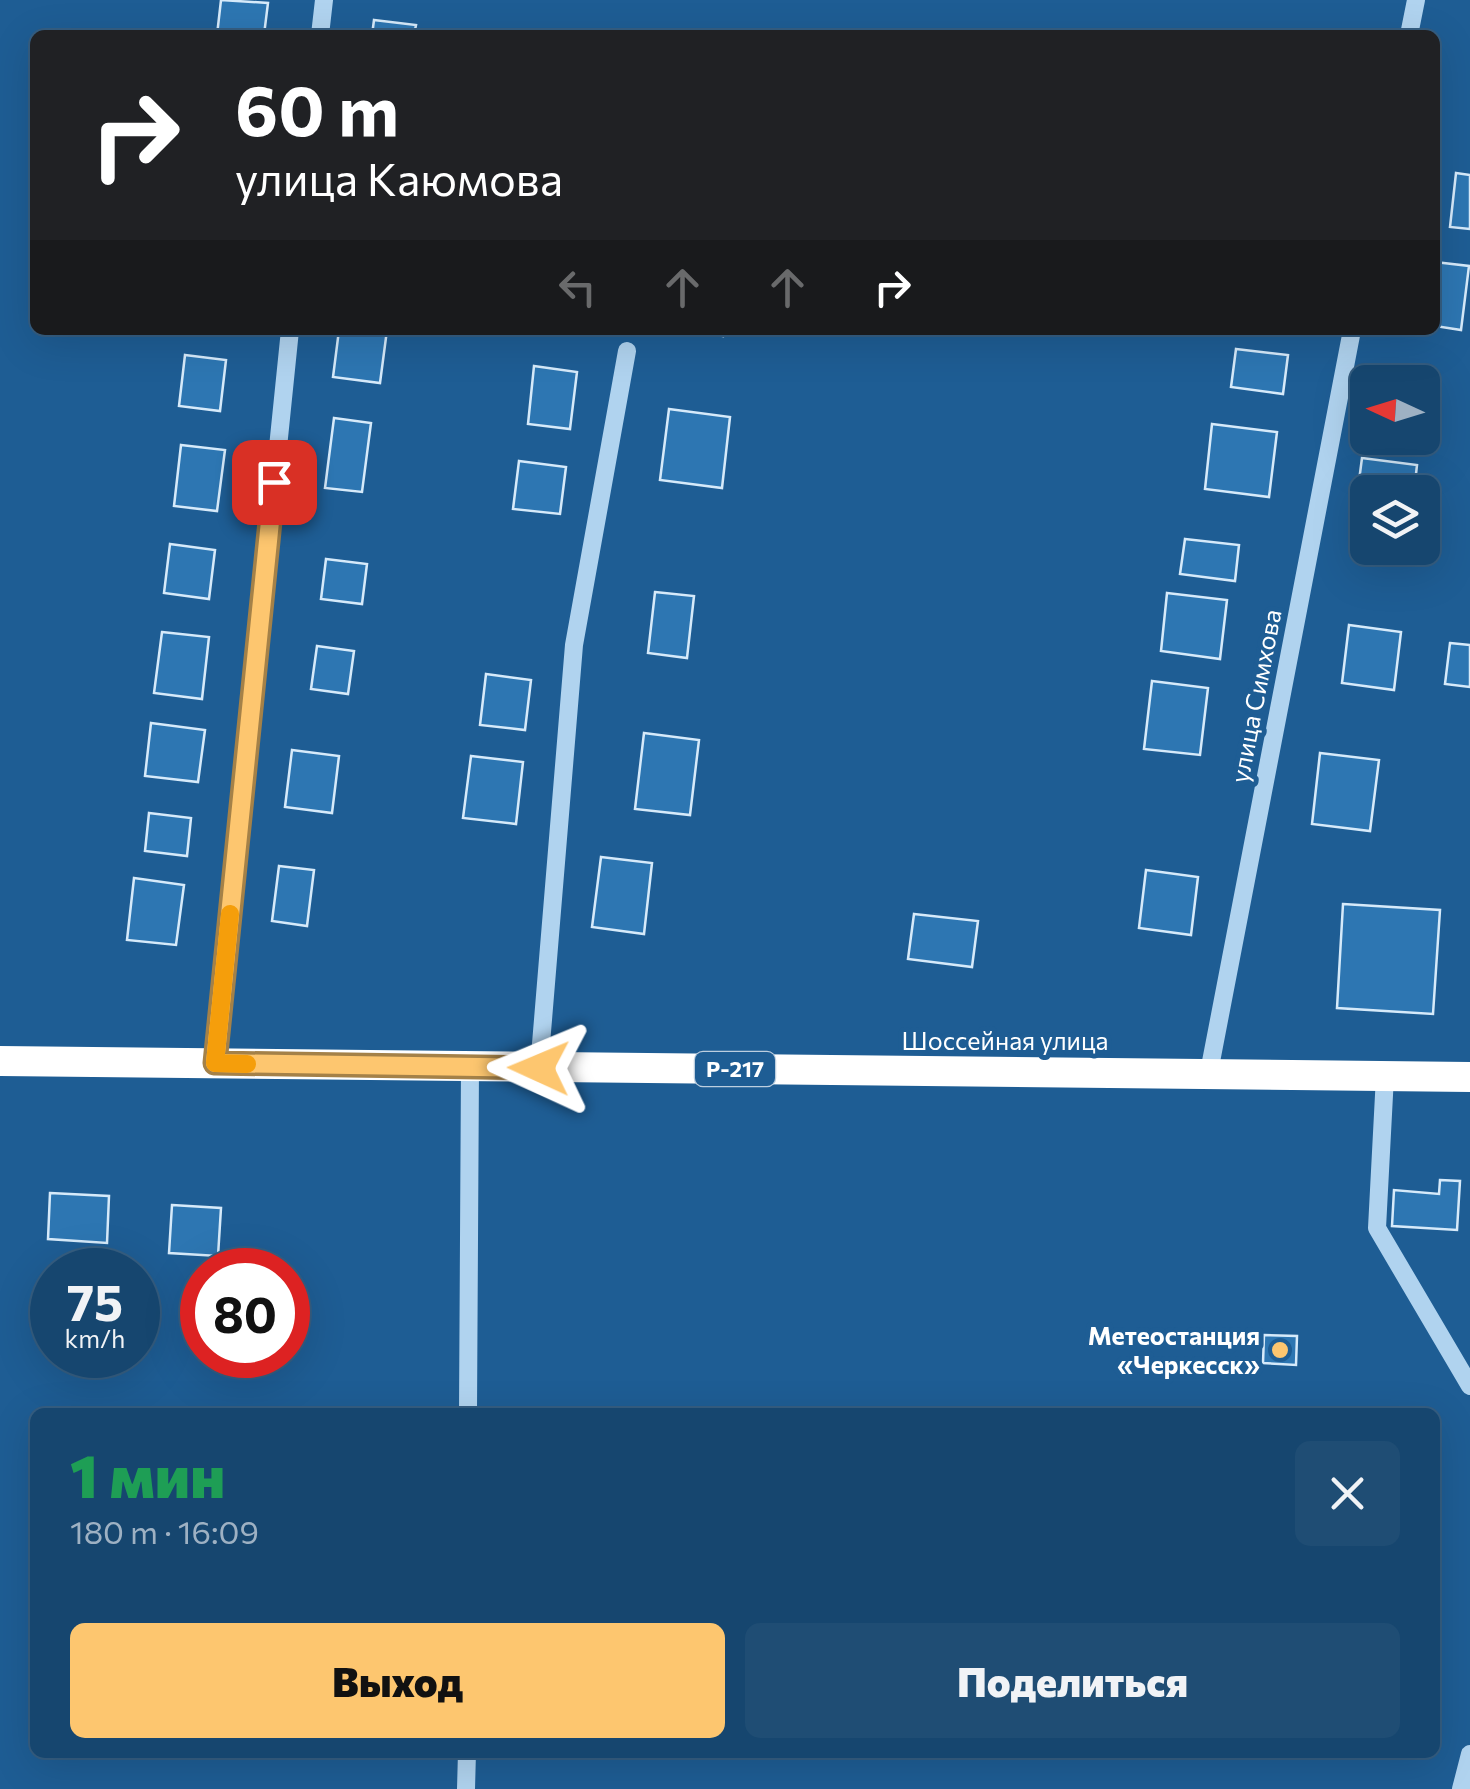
<!DOCTYPE html>
<html lang="ru">
<head>
<meta charset="utf-8">
<style>
  body { margin:0; font-family:Commissioner,sans-serif; background:#1f4d74; color:#f1f3f6; height:100vh; display:flex; flex-direction:column; font-size:38px; white-space:nowrap }
  * { box-sizing:border-box; margin:0 }
  p { font-size:32px; color:#9eb1c3 }
  .icon { flex:none; width:55px; height:55px; fill:none; stroke:currentColor; stroke-width:2; stroke-linecap:round; stroke-linejoin:round }
  .map { position:relative; flex:1; overflow:hidden }
  .details { position:absolute; left:30px; top:1408px; width:1410px; height:350px; display:flex; flex-direction:column; background:#16466f; border-radius:15px; box-shadow:0 10px 40px #0002,0 0 0 2px #355e82 }
  .details>* { flex:none }
  .guide { position:absolute; left:30px; top:30px; width:1410px; height:305px; border-radius:15px; box-shadow:0 10px 40px #0002,0 0 0 2px #355e82; background:#202124; color:#fff; overflow:hidden }
  .needle { width:65px; rotate:274deg }
  .buttons { position:absolute; left:1350px; top:365px; display:grid; gap:20px }
  .buttons a { display:grid; place-items:center; width:90px; height:90px; border-radius:15px; background:#16466f; box-shadow:0 10px 40px #0002,0 0 0 2px #355e82; font-size:50px }
  .speed { position:absolute; left:30px; top:1248px; display:flex; gap:20px; font-size:50px; font-weight:700; text-align:center }
  .speed>* { display:grid; place-content:center; width:130px; height:130px; border-radius:50%; background:#16466f; box-shadow:0 10px 40px #0002,0 0 0 2px #355e82; line-height:1 }
  .speed small { font-size:25px; font-weight:400 }
  .speed .limit { border:15px solid #d22; background:#fff; color:#111 }
  .pin { position:absolute; display:grid; place-items:center; width:85px; height:85px; color:#fff; margin:-42px; border-radius:20px; box-shadow:0 5px 15px #0006 }
  .me { position:absolute; width:110px; margin:-55px; rotate:271deg; stroke-linejoin:round; filter:drop-shadow(0 0 8px #0008) }
  .turn { display:flex; align-items:center; gap:35px; height:210px; padding:0 40px; font-size:45px }
  .turn .icon { width:130px; height:130px; stroke-width:2.5 }
  .turn b { display:block; font-size:70px; line-height:85px }
  .lanes { display:flex; align-items:center; height:95px; padding:0 40px; background:#0003; justify-content:center; gap:50px; direction:ltr }
  .lanes .off { opacity:.35 }
  .round { display:grid; place-items:center; flex:none; width:105px; height:105px; border-radius:15px; background:#1f4d74 }
  .head { display:flex; align-items:center; justify-content:space-between; height:170px; padding:0 40px }
  h1 { font-size:60px; font-weight:800; line-height:75px; color:#1e9e55 }
  .cta { display:flex; gap:20px; margin-top:auto; padding:20px 40px }
  .cta a { flex:1; height:115px; border-radius:15px; background:#fdc66f; color:#111; font-size:40px; font-weight:800; line-height:115px; text-align:center }
  .cta a+a { background:#1f4d74; color:#f1f3f6 }
  .map>svg:first-child { display:block }
  .building { fill:#2d76b2; stroke:#d6eafa; stroke-width:2.5 }
  .lines { fill:none; stroke-linecap:round; stroke-linejoin:round }
  .minor { stroke:#b0d3ef; stroke-width:18 }
  .highway { stroke:#fff; stroke-width:30 }
  .route-casing { stroke:#a48148; stroke-width:25 }
  .route { stroke:#fdc66f; stroke-width:18 }
  .slow { stroke:#f59e0b; stroke-width:18 }
  .poi-dot { fill:#fdc66f; stroke:#1e5d94; stroke-width:4 }
  .labels { text-anchor:middle; stroke-width:10; stroke-linejoin:round; paint-order:stroke }
  .shield { fill:#1e5d94; stroke:#bccedf; stroke-width:2.5 }
  .shield-label { font-size:22px; font-weight:bold; fill:#fff }
  .street-label { font-size:25px; fill:#fff; stroke:#1e5d94 }
  .poi-label { font-size:25px; font-weight:bold; fill:#fff; stroke:#1e5d94; text-anchor:end }
</style>
</head>
<body>
<div class="map">
<svg width="1470" height="1789" viewBox="0 0 1470 1789">
  <rect width="100%" height="100%" fill="#1e5d94"/>
  <path class="building" d="M221,0l47,3 -4,32h-47z
    M374,20l42,5 -2,10h-42z
    M1456,173l14,2v54l-20,-2z
    M1435,262l34,4 -8,64 -26,-4z
    M339,330h48l-7,53 -47,-6z
    M690,330h34l-1,6z
    M1236,349l52,6 -5,39 -52,-7z
    M185,355l41,5 -6,51 -41,-5z
    M534,366l43,6 -7,57 -42,-5z
    M669,409l61,8 -8,71 -62,-8z
    M334,418l37,5 -9,69 -37,-4z
    M1212,424l65,8 -8,65 -64,-8z
    M181,445l44,5 -8,61 -43,-5z
    M1362,458l55,7 -3,27h-46v14l-12,-2z
    M519,461l47,6 -6,47 -47,-5z
    M1185,539l54,6 -4,36 -55,-7z
    M170,544l45,6 -6,49 -45,-6z
    M326,559l41,5 -5,40 -41,-5z
    M655,592l39,4 -7,62 -39,-5z
    M1167,593l60,7 -7,59 -59,-8z
    M1349,625l52,7 -7,58 -52,-7z
    M162,632l47,5 -7,62 -48,-6z
    M1450,643l20,2v42l-25,-3z
    M317,646l37,5 -6,43 -37,-5z
    M486,674l45,6 -6,50 -45,-5z
    M1152,681l56,7 -8,67 -56,-6z
    M151,723l54,7 -7,52 -53,-6z
    M644,733l55,7 -9,75 -55,-6z
    M292,750l47,6 -7,57 -47,-6z
    M1320,753l59,7 -9,71 -58,-7z
    M471,756l52,6 -7,62 -53,-6z
    M149,813l42,5 -4,38 -42,-5z
    M601,857l51,6 -8,71 -52,-7z
    M279,866l35,4 -7,56 -35,-5z
    M1146,870l52,7 -7,58 -52,-7z
    M134,878l50,7 -8,60 -49,-5z
    M1343,904l97,6 -7,104 -96,-6z
    M914,914l64,7 -6,46 -64,-8z
    M1440,1180l20,1 -3,49 -65,-4 2,-36 45,4z
    M50,1193l59,3 -2,47 -59,-4z
    M172,1205l49,3 -3,48 -49,-3z
    M1264,1335l33,1 -1,29 -33,-2z"/>
  <g class="lines">
    <path class="minor" d="M320,35l4,-35
      M1409,35l7,-35
      M215,1063l75,-733
      M539,1068l35,-423 53,-294
      M1209,1072l143,-742
      M1385,1076l-8,152 93,158
      M468,1412l2,-345
      M466,1789l1,-37
      M1461,1789l9,-35"/>
    <path class="highway" d="M0,1061l1470,16"/>
  </g>
  <g class="lines">
    <defs>
      <path id="route" d="M274,482l-59,581 324,5"/>
    </defs>
    <use href="#route" class="route-casing"/>
    <use href="#route" class="route"/>
    <path class="slow" d="M230,914l-15,149 32,1"/>
  </g>
  <circle class="poi-dot" cx="1280" cy="1350" r="10"/>
  <g class="labels">
    <rect class="shield" x="695" y="1052" width="80" height="34" rx="8"/>
    <g class="shield-label">
      <text x="735" y="1077">Р-217</text>
    </g>
    <g class="street-label">
      <text transform="translate(1256 696) rotate(-79)" y="9">улица Симхова</text>
      <text x="1005" y="1050">Шоссейная улица</text>
    </g>
    <g class="poi-label">
      <text x="1260" y="1345">Метеостанция<tspan x="1260" dy="29">«Черкесск»</tspan></text>
    </g>
  </g>
</svg>
<div class="buttons">
<a><svg class="needle" viewBox="-14 -14 28 28"><path d="M0-13l5 13h-10z" fill="#e53935"/><path d="M0 13l5-13h-10z" fill="#9eb1c3"/></svg></a>
<a><svg class="icon" aria-label="layers" viewBox="0 0 24 24"><path d="M12 4l9 5-9 5-9-5zM3 14l9 5 9-5"/></svg></a>
</div>
<div class="speed"><div>75<small>km/h</small></div><div class="limit">80</div></div>
<div class="pin" style="left:274px;top:482px;background:#d93025"><svg class="icon" aria-label="arrive" viewBox="0 0 24 24"><path d="M6 21V4h12l-3 4 3 4H6"/></svg></div>
<svg class="me" style="left:539px;top:1068px" viewBox="-20 -20 40 40"><path d="M0-17L14 15 0 8-14 15z" fill="#fdc66f" stroke="#fff" stroke-width="4"/></svg>
<div class="guide">
<div class="turn"><svg class="icon" aria-label="right" viewBox="0 0 24 24"><path d="M7 20v-9h11M14 6l5 5-5 5"/></svg><div><b>60 m</b>улица Каюмова</div></div>
<div class="lanes"><svg class="icon off" aria-label="left" viewBox="0 0 24 24"><path d="M17 20v-9H6M10 6l-5 5 5 5"/></svg><svg class="icon off" aria-label="ahead" viewBox="0 0 24 24"><path d="M12 20V5M6 11l6-6 6 6"/></svg><svg class="icon off" aria-label="ahead" viewBox="0 0 24 24"><path d="M12 20V5M6 11l6-6 6 6"/></svg><svg class="icon" aria-label="right" viewBox="0 0 24 24"><path d="M7 20v-9h11M14 6l5 5-5 5"/></svg></div>
</div>
<section class="details">
<div class="head"><div><h1>1 мин</h1><p>180 m · 16:09</p></div><a class="round"><svg class="icon" aria-label="close" viewBox="0 0 24 24"><path d="M6 6l12 12M18 6L6 18"/></svg></a></div>
<div class="cta"><a>Выход</a><a>Поделиться</a></div>
</section>
</div>
</body>
</html>
